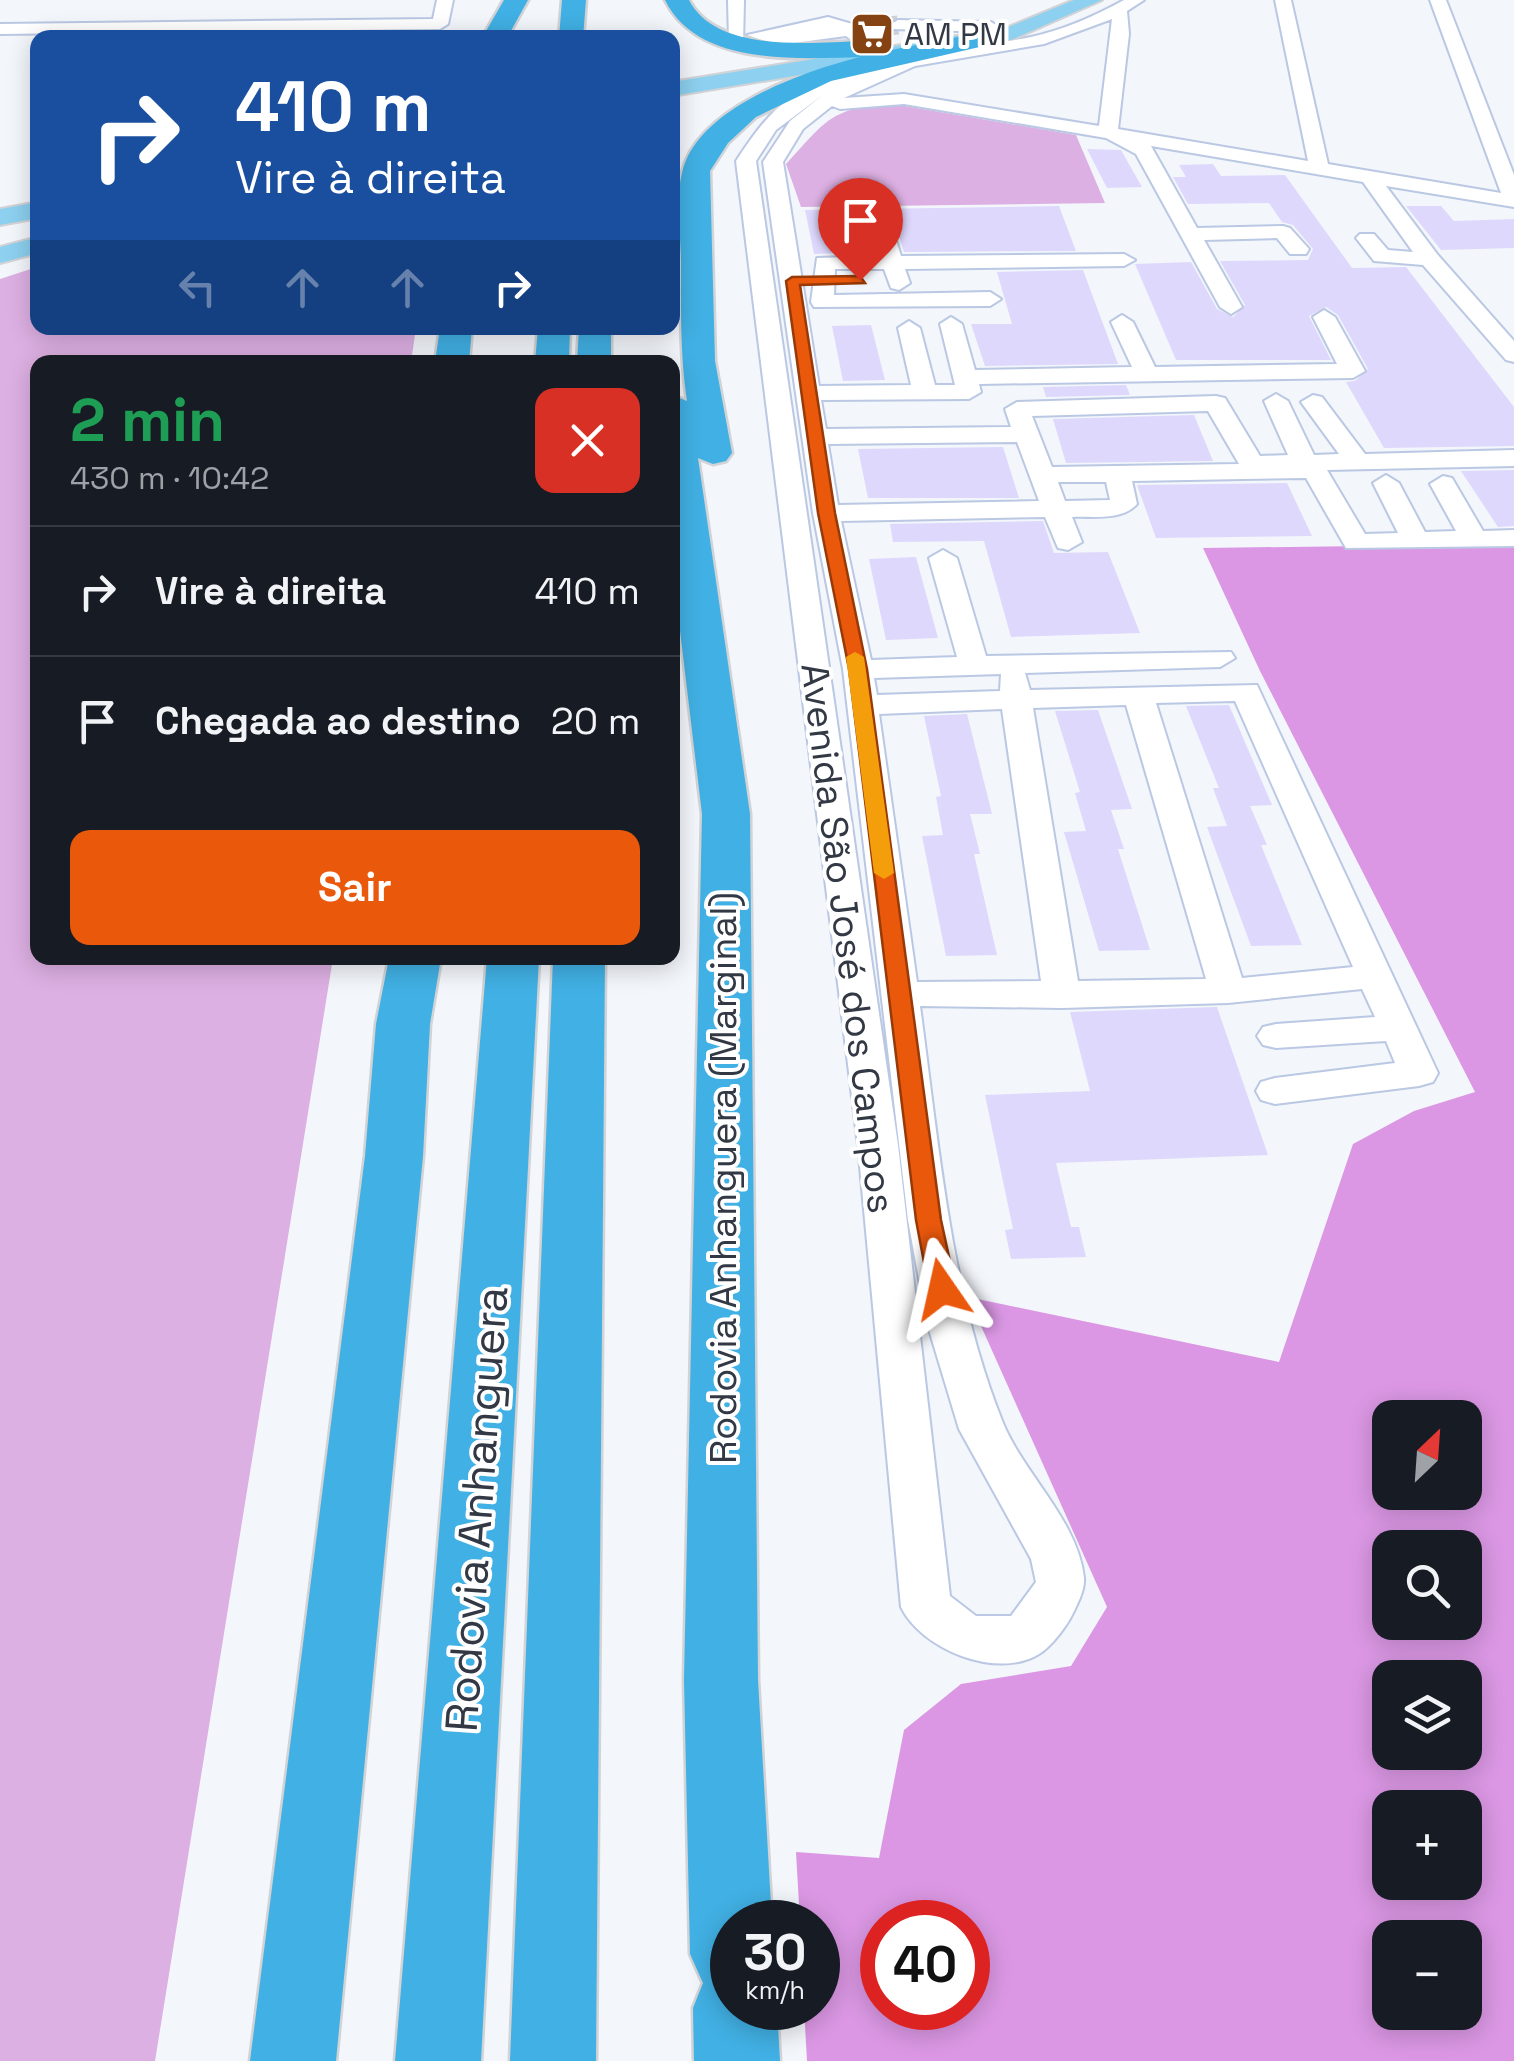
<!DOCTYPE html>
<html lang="pt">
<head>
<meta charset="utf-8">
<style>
  body { margin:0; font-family:"Space Grotesk",sans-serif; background:#242831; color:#f1f3f6; height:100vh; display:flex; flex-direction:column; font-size:38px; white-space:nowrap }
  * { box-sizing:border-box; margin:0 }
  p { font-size:32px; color:#9ea1a6 }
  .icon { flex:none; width:55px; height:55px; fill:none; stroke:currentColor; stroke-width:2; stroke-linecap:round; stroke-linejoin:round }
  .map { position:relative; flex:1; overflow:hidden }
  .drawer { position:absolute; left:30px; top:355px; width:650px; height:610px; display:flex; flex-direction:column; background:#171b24; border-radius:20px; box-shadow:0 5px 25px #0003 }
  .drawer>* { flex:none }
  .banner { position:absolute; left:30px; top:30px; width:650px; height:305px; border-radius:20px; box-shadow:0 5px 25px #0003; background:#1a4fa0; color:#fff; overflow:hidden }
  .needle { width:65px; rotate:25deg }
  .fabs { position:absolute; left:1372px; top:1400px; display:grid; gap:20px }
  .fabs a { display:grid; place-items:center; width:110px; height:110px; border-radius:20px; background:#171b24; box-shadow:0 5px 25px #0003; font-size:50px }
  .speed { position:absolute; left:710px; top:1900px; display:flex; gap:20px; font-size:50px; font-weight:700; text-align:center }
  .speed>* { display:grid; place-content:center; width:130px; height:130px; border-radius:50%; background:#171b24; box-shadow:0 5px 25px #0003; line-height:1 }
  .speed small { font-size:25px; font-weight:400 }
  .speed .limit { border:15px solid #d22; background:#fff; color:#111 }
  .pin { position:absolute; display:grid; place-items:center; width:85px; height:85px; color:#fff; margin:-102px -42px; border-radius:50% 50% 50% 0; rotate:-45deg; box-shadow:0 0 10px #0007 }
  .pin .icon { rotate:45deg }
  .me { position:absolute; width:110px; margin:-55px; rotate:349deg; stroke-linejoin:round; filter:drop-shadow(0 0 8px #0008) }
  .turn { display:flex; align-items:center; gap:35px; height:210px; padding:0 40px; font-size:45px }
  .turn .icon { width:130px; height:130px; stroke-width:2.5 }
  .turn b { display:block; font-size:70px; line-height:85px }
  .lanes { display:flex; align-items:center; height:95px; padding:0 40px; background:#0003; justify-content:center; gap:50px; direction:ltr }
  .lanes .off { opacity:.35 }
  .round { display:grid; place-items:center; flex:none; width:105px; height:105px; border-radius:20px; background:#242831 }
  .summary { display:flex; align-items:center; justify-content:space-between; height:170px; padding:0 40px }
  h1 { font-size:60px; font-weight:700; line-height:75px; color:#1e9e55 }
  .cta { display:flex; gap:20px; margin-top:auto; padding:20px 40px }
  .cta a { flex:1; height:115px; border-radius:20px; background:#ea580c; color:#fff; font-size:40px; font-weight:700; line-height:115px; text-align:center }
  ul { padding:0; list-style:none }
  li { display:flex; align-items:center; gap:30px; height:130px; padding:0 40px; border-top:2px solid #363941 }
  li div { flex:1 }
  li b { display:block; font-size:38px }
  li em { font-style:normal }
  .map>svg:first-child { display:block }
  .green { fill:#ddb0e3 }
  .forest { fill:#db97e4; fill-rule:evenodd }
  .building { fill:#ded8fd }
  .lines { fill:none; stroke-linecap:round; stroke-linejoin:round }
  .minor-tunnel { stroke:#cdd0d6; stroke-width:19; stroke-dasharray:19 9; stroke-linecap:butt }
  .minor-casing { stroke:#bac8e3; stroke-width:4 }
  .major-casing { stroke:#d2d3d6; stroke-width:4 }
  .highway-casing { stroke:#d2d3d6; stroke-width:5 }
  .minor { fill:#fff; fill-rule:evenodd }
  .major { fill:#8dd0ef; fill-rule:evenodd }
  .highway { fill:#41b0e4; fill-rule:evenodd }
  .route { fill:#ea580c; stroke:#983908; stroke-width:2.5 }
  .slow { fill:#f59e0b }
  .labels { text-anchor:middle; stroke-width:8; stroke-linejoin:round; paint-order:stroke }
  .far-poi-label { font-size:32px; fill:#333944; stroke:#fff; text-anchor:start }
  .street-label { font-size:38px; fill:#333944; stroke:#fff }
  .near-street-label { font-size:45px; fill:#333944; stroke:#fff }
</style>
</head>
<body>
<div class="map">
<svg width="1514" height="2061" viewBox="0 0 1514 2061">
  <rect width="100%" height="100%" fill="#f3f6fb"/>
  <path class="green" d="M893,104l183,31 29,68 -304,4 -15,-43c42,-45 44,-56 107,-60z
    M37,267l1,61h378l-5,34h-373v596h295l-178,1103h-155v-1782z"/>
  <path class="forest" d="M1514,544v1517h-707l-3,-53h14v-86h-18l-4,-70 83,6 25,-128 57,-46 110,-18 36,-59 -139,-310 311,65 74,-218 61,-33 61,-19 -215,-421 -57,-123zM1390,1418h75v74h-75zM1390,1548h75v74h-75zM1390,1678h75v74h-75zM1390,1808h75v74h-75zM882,1922h86v86h-86zM1390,1938h75v74h-75z"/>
  <path class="building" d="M1087,149l34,1 21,37 -35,1z
    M1213,164l8,12 64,-1 67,93 54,-1 108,140v39l-130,2 -38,-66 9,-1 13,-12 -30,-54 -12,-8 -17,9 22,44h-155l-41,-96 56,-2 26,47 16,8 12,-12 -25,-44 88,-1 5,-11 -20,-24 -11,-3 -13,-19 -81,1 -15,-27h13l-7,-12z
    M1059,206l17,45 -172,1 -10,-32 -16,-8 -12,8 9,32 -61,2 -9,-44z
    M1406,206h35l13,15 60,-2v29l-73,2z
    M1083,270l35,94 -133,2 -14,-42h41l-15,-52z
    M871,325l14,55 -42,1 -11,-55z
    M1126,385l4,10 -84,2 -3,-10z
    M1194,415l19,46 -147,2 -13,-44z
    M1003,447l16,51h-151l-10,-49z
    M1514,470v56l-16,1 -37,-56z
    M1287,483l25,53 -156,2 -19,-53z
    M1043,521l11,32 54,-1 32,81 -129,4 -27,-96 -91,1 -3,-18z
    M916,557l22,81 -52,2 -17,-81z
    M1229,705l43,100 -22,1 17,39h-6l41,100 -51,1 -44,-119 20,-1 -14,-38h6l-33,-82z
    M1098,710l34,99 -21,1 13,39h-6l32,101 -51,1 -35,-119 22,-1 -11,-38 5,-1 -25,-81z
    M967,714l25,100h-22l10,40h-6l23,101 -51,1 -24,-120 21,-1 -7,-38 5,-1 -17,-80z
    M1217,1007l51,148 -212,8 15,64h8l7,30 -75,2 -6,-29 8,-1 -28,-134 105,-4 -20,-79z"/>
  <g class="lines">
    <path class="minor-tunnel" d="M853,30l45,-5"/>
    <defs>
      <path id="minor" d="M437,0h16l-5,24 -8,5 -440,5v-10l433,-5z
        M728,0h16l-1,45 -14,-4z
        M1124,0h20l-17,11 2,23 -11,95 190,32 -33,-161h16l37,164 173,29 -71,-193h16l68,175v32l-128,-21 51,68 77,87v21l-8,-2 -83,-95 -49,-4 -18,-23 4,-4h14l14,16 25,2 -50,-70 -212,-36 46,82 86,-2 7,2 19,21 -3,5h-16l-13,-16 -73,2 38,67 -11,7 -11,-7 -84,-153 -30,-16 -202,-34 -64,5 -8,-3 -29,23 -20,33 36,224 92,-1 -13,-57 11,-7 11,7 15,57h20l-15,-61 11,-7 11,7 13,46 157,-3 -21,-45 11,-7 11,7 22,45 182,-3 -24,-47 11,-7 11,7 30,54 -12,7 -374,6 2,8 -12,7 -148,1 5,29 185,-2 -6,-18 12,-7 199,-6 9,2 35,58 28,-1 -24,-54 12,-7 12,7 26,54 25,-1 -38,-52 12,-7 9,2 43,57 149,-4v16l-187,4 38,64 33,-1 -25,-50 13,-8 13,8 26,49 31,-1 -26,-47 13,-8 9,2 31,53 31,-1v16l-168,2 -40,-70 -174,3 5,23c-15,17 -44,12 -65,13l10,25 -14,8 -10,-2 -13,-31 -204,4 30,139 86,-3 -28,-99 14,-8 14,8 29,98 245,-4 4,6 -15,9 -195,6 5,17 227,-5 181,388 -5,9 -14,4 -144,18 -14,-4 -5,-9 5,-9 14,-4 120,-15 -9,-22 -110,7 -13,-3 -6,-9 6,-9 13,-3 99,-7 -13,-28 -134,14 -166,5 -142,-2c19,139 30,286 83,417 21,51 75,98 81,155 1,11 -6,25 -11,35 -6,13 -22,34 -34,41 -42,26 -118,-5 -138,-47l-43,-462 -122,-984c16,-24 31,-47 56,-64 68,-46 160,-44 239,-60 32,-7 64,-21 93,-37zM1112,19l-13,107 -195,-32 -60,4 71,-32 129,-22zM824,94l-34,27 -27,41 50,351 30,156 65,551 19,103 32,106 72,130 5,23 -25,34h-35l-26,-20 -52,-451 -142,-984 20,-31zM1208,411l31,53 -187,3 -20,-51zM1017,442l22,59 -201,4 -10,-61zM1058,482h48l4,18 -45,1zM1001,674l-1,17 -123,4 -3,-17zM1235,701l118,266 -111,11 -86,-275zM1126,705l80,274 -128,2 -45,-273zM1002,709l39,272 -124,1 -38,-268z
        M828,17l31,9 24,22 -15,4 -22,-16 -68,9 -31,-10z
        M898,20l93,2 8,5 -8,5 -99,-3 -2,-4z
        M880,215l10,6 11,35 223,-2 11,6 -11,6 -219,3 5,14 -11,7 -8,-2 -7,-19h-49l-1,26 156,-3 11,7 -11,7 -176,1 -3,-5 6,-44 63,-2 -10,-35z"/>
      <path id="major" d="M1074,0h28l-91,40 -339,56v-14l334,-54z
        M38,202v16l-38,7v-16z
        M38,237v16l-38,10v-16z"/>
      <path id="highway" d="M504,0h24l-21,38h-25z
        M562,0h24l-3,38h-24z
        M665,0h24c27,53 121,43 172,41l9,3 4,5 -4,5 114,-22 12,7 -12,7 -153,35 -75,36 -28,26 -18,28 5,190 17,92 -6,8 -13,3 -15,-6 52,356 8,866 14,242h-40v86h45l3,53h-86l-1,-53 10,-25 -13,-29 -6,-274 18,-866 -30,-250v-169l15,6c-7,-46 -6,-91 -6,-137 0,-28 -6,-64 1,-91 14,-65 123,-102 178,-116 -63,2 -163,9 -195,-57z
        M440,328h32l-3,34h-34z
        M538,328h32l-1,34h-34z
        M579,328h32v34h-34z
        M389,958h52l-11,66 -7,132 -87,905h-86l115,-905 11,-132z
        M487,958h52l-58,1103h-86z
        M553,958h52l-9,1103h-86z"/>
    </defs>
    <use href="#minor" class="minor-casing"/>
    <use href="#major" class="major-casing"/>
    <use href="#highway" class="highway-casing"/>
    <use href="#minor" class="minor"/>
    <use href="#major" class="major"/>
    <use href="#highway" class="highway"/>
  </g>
  <path class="route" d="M860,276l5,7 -65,2 35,228 32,156 74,551 15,69 -14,10 -13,-10 -13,-69 -67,-551 -31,-156 -32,-232 6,-4z"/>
  <path class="slow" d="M855,652l9,5 30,216 -10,6 -10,-6 -28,-216z"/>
  <defs>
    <symbol id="supermarket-square" viewBox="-11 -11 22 22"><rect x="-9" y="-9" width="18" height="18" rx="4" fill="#854212" stroke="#fff"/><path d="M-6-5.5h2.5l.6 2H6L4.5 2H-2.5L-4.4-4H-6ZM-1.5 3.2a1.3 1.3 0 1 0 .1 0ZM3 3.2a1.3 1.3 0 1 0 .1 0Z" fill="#fff"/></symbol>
  </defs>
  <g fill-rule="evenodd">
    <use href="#supermarket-square" x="847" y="9" width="50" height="50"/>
  </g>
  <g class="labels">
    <g class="far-poi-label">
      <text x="904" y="45">AM PM</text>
    </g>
    <g class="street-label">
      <text transform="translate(848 938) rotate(83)" y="13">Avenida São José dos Campos</text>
      <text transform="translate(723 1178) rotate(-90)" y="13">Rodovia Anhanguera (Marginal)</text>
    </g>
    <g class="near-street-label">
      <text transform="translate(476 1509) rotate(-86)" y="16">Rodovia Anhanguera</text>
    </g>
  </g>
</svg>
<div class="fabs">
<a><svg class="needle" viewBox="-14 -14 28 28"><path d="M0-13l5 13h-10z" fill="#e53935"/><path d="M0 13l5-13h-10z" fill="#9ea1a6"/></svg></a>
<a><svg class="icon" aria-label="search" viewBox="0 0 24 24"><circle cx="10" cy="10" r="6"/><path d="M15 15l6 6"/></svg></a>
<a><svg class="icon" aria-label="layers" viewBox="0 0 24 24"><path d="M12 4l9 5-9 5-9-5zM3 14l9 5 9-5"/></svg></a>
<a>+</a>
<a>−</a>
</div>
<div class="speed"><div>30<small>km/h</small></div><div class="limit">40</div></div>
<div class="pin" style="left:860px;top:280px;background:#d93025"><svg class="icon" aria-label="arrive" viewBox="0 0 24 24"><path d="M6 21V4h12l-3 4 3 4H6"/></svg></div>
<svg class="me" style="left:942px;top:1289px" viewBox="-20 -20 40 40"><path d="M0-17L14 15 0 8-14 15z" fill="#ea580c" stroke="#fff" stroke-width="4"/></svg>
<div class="banner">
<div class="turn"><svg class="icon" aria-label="right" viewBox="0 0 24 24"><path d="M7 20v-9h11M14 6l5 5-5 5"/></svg><div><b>410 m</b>Vire à direita</div></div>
<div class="lanes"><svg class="icon off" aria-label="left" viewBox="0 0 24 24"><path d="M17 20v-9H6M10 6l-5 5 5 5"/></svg><svg class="icon off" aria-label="ahead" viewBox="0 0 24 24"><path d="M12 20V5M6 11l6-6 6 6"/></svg><svg class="icon off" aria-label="ahead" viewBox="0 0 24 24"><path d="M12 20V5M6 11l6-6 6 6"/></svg><svg class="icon" aria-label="right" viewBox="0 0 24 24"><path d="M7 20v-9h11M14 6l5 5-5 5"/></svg></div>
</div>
<section class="drawer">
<div class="summary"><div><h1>2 min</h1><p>430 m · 10:42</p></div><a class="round" style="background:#d93025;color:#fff"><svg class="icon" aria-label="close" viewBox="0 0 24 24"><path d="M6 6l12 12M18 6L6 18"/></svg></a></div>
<ul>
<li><svg class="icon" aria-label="right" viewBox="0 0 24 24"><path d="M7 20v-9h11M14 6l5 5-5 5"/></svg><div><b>Vire à direita</b></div><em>410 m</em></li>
<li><svg class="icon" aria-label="arrive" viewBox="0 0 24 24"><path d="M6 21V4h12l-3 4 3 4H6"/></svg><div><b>Chegada ao destino</b></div><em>20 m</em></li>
</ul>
<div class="cta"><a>Sair</a></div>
</section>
</div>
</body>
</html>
